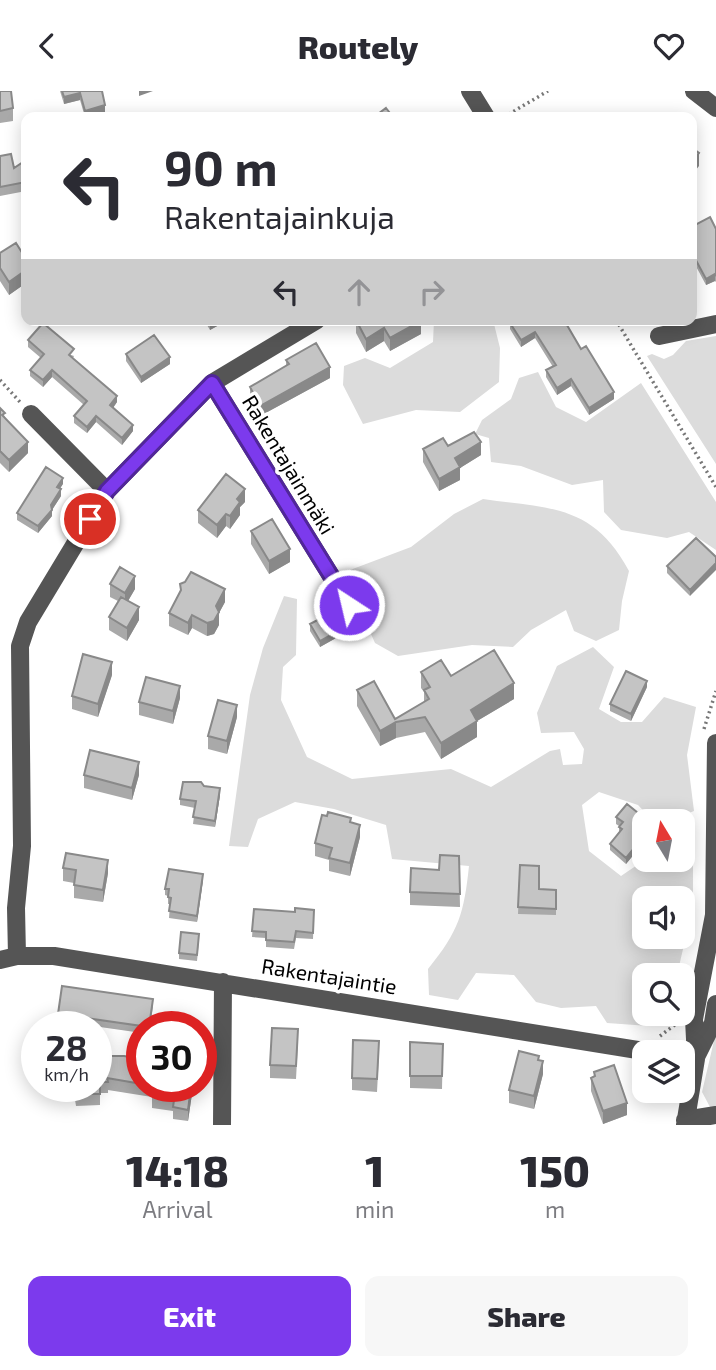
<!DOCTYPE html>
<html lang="en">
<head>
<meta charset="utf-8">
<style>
  body { margin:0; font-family:"Exo 2",sans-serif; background:#f7f7f7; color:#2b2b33; height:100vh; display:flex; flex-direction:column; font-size:26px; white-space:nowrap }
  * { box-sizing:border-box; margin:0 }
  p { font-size:23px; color:#7c7c81 }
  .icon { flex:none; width:38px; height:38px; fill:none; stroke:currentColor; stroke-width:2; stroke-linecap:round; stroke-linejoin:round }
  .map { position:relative; height:1034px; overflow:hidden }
  .drawer { display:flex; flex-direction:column; background:#fff; flex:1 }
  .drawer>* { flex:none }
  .banner { position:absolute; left:21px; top:21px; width:676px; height:214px; border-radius:14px; box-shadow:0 4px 18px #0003; background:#fff; color:#2b2b33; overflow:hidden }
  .needle { width:46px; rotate:350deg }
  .controls { position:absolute; left:632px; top:718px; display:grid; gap:14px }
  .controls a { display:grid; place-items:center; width:63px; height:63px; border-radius:14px; background:#fff; box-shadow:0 4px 18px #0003; font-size:35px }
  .speed { position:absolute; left:21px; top:920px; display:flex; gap:14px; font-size:35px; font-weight:700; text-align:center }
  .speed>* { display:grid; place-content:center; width:91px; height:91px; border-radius:50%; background:#fff; box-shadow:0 4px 18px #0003; line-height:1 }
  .speed small { font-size:18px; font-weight:400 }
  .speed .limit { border:10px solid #d22; background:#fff; color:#111 }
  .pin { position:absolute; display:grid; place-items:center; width:60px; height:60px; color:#fff; margin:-30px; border:4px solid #fff; border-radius:50%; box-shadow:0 2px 7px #0007 }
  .me { position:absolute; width:77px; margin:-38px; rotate:325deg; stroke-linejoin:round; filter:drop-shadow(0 0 5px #0008) }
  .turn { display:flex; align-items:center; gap:24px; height:147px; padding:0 28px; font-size:32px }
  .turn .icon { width:91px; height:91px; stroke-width:2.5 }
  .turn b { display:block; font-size:49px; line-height:60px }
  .lanes { display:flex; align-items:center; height:66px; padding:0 28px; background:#0003; justify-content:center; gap:35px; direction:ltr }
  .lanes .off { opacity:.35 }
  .eta { display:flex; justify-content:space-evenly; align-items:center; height:119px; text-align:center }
  .eta b { font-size:42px; font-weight:800; line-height:49px }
  .button { display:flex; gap:14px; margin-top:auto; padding:14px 28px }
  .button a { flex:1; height:80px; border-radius:14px; background:#7c3aed; color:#fff; font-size:28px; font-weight:800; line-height:80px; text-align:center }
  .button a+a { background:#f7f7f7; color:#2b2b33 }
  header { display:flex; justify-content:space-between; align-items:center; height:91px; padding:0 28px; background:#fff; font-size:32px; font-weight:800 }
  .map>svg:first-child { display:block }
  .green { fill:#dcdcdc; fill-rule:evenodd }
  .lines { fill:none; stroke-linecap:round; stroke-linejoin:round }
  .path { stroke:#777; stroke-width:3.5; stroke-dasharray:2 3.5; stroke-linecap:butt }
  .minor { stroke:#555; stroke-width:18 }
  .wall { fill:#a9a9a9 }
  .shaded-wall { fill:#898989 }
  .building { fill:#c4c4c4; stroke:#898989; stroke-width:2 }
  .route-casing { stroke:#51269a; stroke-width:18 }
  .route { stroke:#7c3aed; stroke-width:12 }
  .labels { text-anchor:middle; stroke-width:7; stroke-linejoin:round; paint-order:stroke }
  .street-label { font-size:21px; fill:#000; stroke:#fff }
</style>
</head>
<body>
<header><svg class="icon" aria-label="back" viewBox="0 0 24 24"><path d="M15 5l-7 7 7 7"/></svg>Routely<svg class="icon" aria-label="heart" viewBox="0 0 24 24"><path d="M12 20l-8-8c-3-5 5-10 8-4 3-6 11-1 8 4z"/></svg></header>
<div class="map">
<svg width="716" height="1034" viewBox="0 0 716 1034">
  <rect width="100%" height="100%" fill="#fff"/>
  <path class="green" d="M434,229h59l7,28 -1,34 -39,30 -44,-2 -53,14 -20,-39 1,-19 21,-8 25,10 43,-26z
    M716,245v128l-69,-108 5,-2 12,5 9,-4 13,-14z
    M538,281l18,35 30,15 55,-39 75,119v48l-27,-18 -22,6 -46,-8 -17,-18 -1,-32 -31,5 -51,-19 -30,-4 -2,-24 -14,-4 7,-14 29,-21 8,-21z
    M483,408c68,10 110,5 146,72l-7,30 -3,29 -23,11 -22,-10 -8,-21 -35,20 -18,17 -41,-2 -74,11 -23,-13 -8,-18 13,-18 -10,-17 -23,-12 3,-8 61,-23 43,-33z
    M284,505l13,3 -1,56 -13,12 -2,33 26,57 45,22 99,-10 40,18 59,-36 10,-2 3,16 19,-1 2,-15 -10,-17 -33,1 -4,-20 20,-47 36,-19 21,20 -15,42 22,13h21l22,-25 32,10 -9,48 7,56 -25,10h-16l-15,-16 -39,-13 -17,13 7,46 32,25 25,-17h36l1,-29 10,1v75l-16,69h-33v38h20l-15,13 -42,-3 -11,-17 -35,2 -25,-6 -22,-27 -38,-2 -18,27 -29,-5 -1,-26c31,-38 36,-56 41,-103l-77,-7 -6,-34 -52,-16 -39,-7 -37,17 -10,28 -19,-1 21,-151 13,-47zM644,807h38v38h-38z
    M716,941v75h-6l-8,-15z"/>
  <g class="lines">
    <path class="path" d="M504,26l44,-26
      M616,229l100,167
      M0,289l20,22
      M704,638l12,-38
      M660,945l16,-12
      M667,999l1,15"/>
    <path class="minor" d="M470,0l16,26
      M694,0l22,17
      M659,245l57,-12
      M212,292l137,222
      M31,323l76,77
      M17,865l-1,-48 6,-62 -2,-200 8,-24 79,-131 105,-108 105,-63
      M0,869l17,-4h37l596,96
      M697,964l16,-32 3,-19
      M685,1029l31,-5
      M222,1034l1,-143
      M685,1034l11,-66 -2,-40 20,-104 2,-172"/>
  </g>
  <path class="wall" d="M0,0l13,17v13l-13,2z
    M60,0h42l3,21 -20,5 -5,-17 -16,4z
    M0,65l14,12 12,-8v31l-26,5z
    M691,136l25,2v53l-1,-1 -9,4 -15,-28z
    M0,162l26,6v24l-17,12 -9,-14z
    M204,229h24l-18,10z
    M356,230l65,13 -31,17 -6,-10 -18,11 -10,-19z
    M510,232l71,26 33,50 -25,16 -18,-29 -14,9 -11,-18v-7l7,-3 -18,-29 -14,9 -11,-18z
    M28,249l46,16 -1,2 44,44 -4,6 20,23 -11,14 -26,-23 -9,11 -13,-10v-7l10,-11 -32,-28 -9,10 -13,-11v-6l11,-12 -13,-11z
    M126,263l44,10 -29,19 -15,-22z
    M286,269l44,18 -70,38 -10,-18v-11l36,-21z
    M0,317l5,9 23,36 -19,19 -9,-9z
    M448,355l33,9 -21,13v12l-21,11 -16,-29v-13z
    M63,393l-3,4 1,8 -9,14v6l-14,17 -21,-13v-7z
    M245,411l-5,5v8l-10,14 -4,-3 -9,12 -19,-15v-13z
    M251,440l39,31 -21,12 -18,-30z
    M696,447l-6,58 -23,-23v-7z
    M110,493l25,5 -7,12 11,19 -12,21 -18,-11v-13l9,-16 -8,-4z
    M180,493l45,18 -6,11v12l-5,9 -7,2 -15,-8 -4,7 -19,-9v-13l11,-20z
    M310,533l26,14 -16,9 -10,-16z
    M421,581l30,4 63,23 -37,22v16l-36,22 -16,-27 -29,6 -16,8 -23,-40v-16l38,29 29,-17v-10l-3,-4z
    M112,584l-14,42 -26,-8v-13z
    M647,596l-16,34 -21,-10v-7z
    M180,607l-7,26 -34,-9v-13z
    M237,626l-10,37 -19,-5v-13z
    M84,684h55l-7,25 -48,-12z
    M204,695l16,9 -5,32 -22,-3 2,-16 -15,-3v-6z
    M627,713l13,38v5l-14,17 -16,-14v-6l9,-12v-6l-3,-2v-7z
    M351,731l9,15 -10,39 -21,-5v-11l-14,-4v-13z
    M459,765l1,51 -50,-2v-13l29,-22z
    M520,774l19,24 17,1v25l-38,-1z
    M63,777l45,5 -5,29 -29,-4v-15l-11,-2z
    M203,789l-6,42 -28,-4 1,-14h-2v-8l-3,-1v-6z
    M254,818l41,3 19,-2 -1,29 -17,-1 -2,11 -28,-2v-9l-14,-1z
    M199,850l-2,20 -18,-2v-6z
    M153,915l-3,21h-8v6l-84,-12v-7z
    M298,951l-2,37 -26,-1v-13z
    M410,951l33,2 -1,45 -32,-1z
    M379,963l-2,38 -25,-2v-12z
    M96,965l46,3v28h51l-5,34 -15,-2v-8l-21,-3v-11l-44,-7v3h-8v12l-24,1 -3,-19h23z
    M539,969l4,14 -9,35 -25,-6v-13z
    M594,981l33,43 -24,9 -12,-33v-13l3,-1z"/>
  <path class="shaded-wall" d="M139,0h14l-14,5z
    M80,2v7l-16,4v-7z
    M105,14v7l-20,5v-6z
    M699,62v13l-8,10v-13z
    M26,179v13l-17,12v-13z
    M715,183v7l-9,4v-6z
    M216,229h12l-18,10v-6z
    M421,230v13l-31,17v-13z
    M384,237v13l-18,11v-13z
    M535,241v6l-14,9v-7z
    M170,266v7l-29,19v-6z
    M330,276v11l-70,38v-10z
    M52,279v7l-9,10v-7z
    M571,288v7l-14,9v-7z
    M614,301v7l-25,16v-7z
    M117,305v6l-7,10v-7z
    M96,325v6l-9,11v-6z
    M133,334v6l-11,14v-7z
    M28,351v11l-19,19v-12z
    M481,351v13l-21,13v12l-21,11v-12l16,-21z
    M63,387v6l-6,9v-6z
    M61,398v7l-9,14v6l-14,17v-7z
    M245,398v13l-5,5v8l-10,14v-13l7,-17z
    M226,423v12l-9,12v-13z
    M290,458v13l-21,12v-13z
    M716,472v7l-26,26v-6z
    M135,485v13l-10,17v-13z
    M225,498v13l-6,11v12l-5,9 -7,2v-13z
    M139,516v13l-12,21v-13z
    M192,524v13l-4,7v-12z
    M336,541v6l-16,9v-6z
    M112,571v13l-14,42v-13z
    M647,590v6l-16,34v-7z
    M514,592v16l-37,22v16l-36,22v-16l30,-33z
    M180,595v12l-7,26v-13z
    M237,614v12l-10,37v-13z
    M396,631v16l-16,8v-15z
    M139,671v13l-7,25v-12z
    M220,697v7l-5,32v-6z
    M360,734v12l-10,39v-13z
    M644,739v7l-4,5v5l-14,17v-6l12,-20z
    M108,769v13l-5,29v-12z
    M203,783v6l-6,42v-6z
    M543,970v13l-9,35v-13z
    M191,996h2l-5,34v-11z
    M627,1012v12l-24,9v-13z"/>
  <path class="building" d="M0,0h11l2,17 -13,3z
    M62,0h40l3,14 -20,6 -5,-18 -16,4z
    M386,17l7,9h-19z
    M691,56l8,6 -8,10z
    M11,63l3,14 12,-8v22l-26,5v-31z
    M710,126l6,12v47l-1,-2 -9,5 -15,-28v-24z
    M16,152l10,16v11l-17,12 -9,-14v-15z
    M208,229h8l-6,4z
    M356,229h64l1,1 -31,17 -6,-10 -18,11z
    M515,229h49l17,29 5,-3 28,46 -25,16 -18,-29 -14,9 -11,-18 10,-5 -21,-33 -14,8 -11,-17z
    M43,232l31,26 -5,6 48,41 -7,9 23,20 -11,13 -26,-22 -9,11 -13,-11 13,-15 -35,-31 -9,10 -13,-10 14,-16 -16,-14z
    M154,244l16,22 -29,20 -15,-23z
    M316,252l14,24 -70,39 -10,-19 39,-23 -3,-4z
    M0,317l5,5 -3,2 26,27 -19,18 -9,-9z
    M474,341l7,10 -26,16 5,9 -21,12 -16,-30 20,-11 5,8z
    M46,376l17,11 -6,9 4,2 -10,16 1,5 -14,16 -21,-13z
    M226,383l19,15 -8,10 3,3 -10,14 -4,-2 -9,11 -19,-15z
    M272,428l18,30 -21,12 -18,-30z
    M696,447l20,19v6l-26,27 -23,-24z
    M120,476l15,9 -10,17 -15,-9z
    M191,481l34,17 -9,17 3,6 -5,9 -7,2 -15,-8 -4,8 -19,-10 12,-23 -1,-6 5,-2z
    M121,506l18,10 -12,21 -18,-11z
    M327,524l9,17 -16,9 -10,-17z
    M494,559l20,33 -43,27 6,11 -36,22 -16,-26 -29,5 -16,9 -23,-41 17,-9 21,38 34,-20 -5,-9 6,-3 -9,-15 20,-12 10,16z
    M83,563l29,8 -14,42 -26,-8z
    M626,580l21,10 -16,33 -21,-10z
    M146,586l34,9 -7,25 -34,-9z
    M218,609l19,5 -10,36 -19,-5z
    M90,659l49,12 -7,26 -48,-13z
    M183,691h18l3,4 16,2 -5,33 -22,-4 3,-16 -16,-2z
    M627,713l21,17h-4v9l-6,8 2,3 -14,17 -16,-14 12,-15 -3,-2 4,-5 -7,-5z
    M328,721l23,6 -1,4 10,3 -10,38 -21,-5 3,-10 -17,-5 7,-28 5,1z
    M66,762l42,7 -5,30 -29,-5 2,-15 -13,-2z
    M440,764l19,1 1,38 -50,-2 1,-24 28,2z
    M520,774l19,1v23l17,1v19l-38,-2z
    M169,778l34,5 -6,42 -28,-5 2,-13 -3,-1 1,-8h-4z
    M295,817l19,2 -1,23 -17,-2 -2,11 -28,-2v-8l-14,-1 2,-22 41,3z
    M181,841l18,2 -2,21 -18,-2z
    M62,895l91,13 -4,28 -91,-13z
    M272,937l26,1 -2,37 -26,-1z
    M353,949l26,1 -2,38 -25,-1z
    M410,951l33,2 -1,32h-32z
    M519,960l20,5 -1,4 5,1 -9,35 -25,-6z
    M96,965h28l18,3v25l-35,-6 1,4h-8v12h-24l-1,-7h21z
    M614,974l13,38 -24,8 -12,-33 4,-2 -1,-4z
    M153,996h38l-3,23 -15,-3 1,-7 -22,-4z"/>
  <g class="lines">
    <defs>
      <path id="route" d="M90,428l17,-28 105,-108 137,222"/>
    </defs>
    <use href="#route" class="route-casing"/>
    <use href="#route" class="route"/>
  </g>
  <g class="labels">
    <g class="street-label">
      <text transform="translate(288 374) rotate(59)" y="7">Rakentajainmäki</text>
      <text transform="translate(329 886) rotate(9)" y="7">Rakentajaintie</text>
    </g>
  </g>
</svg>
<div class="controls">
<a><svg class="needle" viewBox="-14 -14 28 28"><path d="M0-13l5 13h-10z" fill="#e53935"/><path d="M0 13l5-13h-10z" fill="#7c7c81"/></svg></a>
<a><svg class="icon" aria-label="sound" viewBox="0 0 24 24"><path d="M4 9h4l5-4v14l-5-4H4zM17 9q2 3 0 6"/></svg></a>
<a><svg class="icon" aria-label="search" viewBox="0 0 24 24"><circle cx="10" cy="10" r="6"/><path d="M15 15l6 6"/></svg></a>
<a><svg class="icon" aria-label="layers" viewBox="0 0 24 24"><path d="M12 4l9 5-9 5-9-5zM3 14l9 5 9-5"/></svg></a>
</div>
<div class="speed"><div>28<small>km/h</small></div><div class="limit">30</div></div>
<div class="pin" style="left:90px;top:428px;background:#d93025"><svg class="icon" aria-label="arrive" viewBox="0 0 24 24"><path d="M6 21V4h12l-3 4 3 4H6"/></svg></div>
<svg class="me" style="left:349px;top:514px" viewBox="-20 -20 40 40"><circle r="17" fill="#7c3aed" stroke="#fff" stroke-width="3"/><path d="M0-11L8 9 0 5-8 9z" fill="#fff"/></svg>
<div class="banner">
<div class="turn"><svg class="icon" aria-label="left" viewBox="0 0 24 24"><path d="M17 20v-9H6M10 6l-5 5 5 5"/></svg><div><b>90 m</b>Rakentajainkuja</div></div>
<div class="lanes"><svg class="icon" aria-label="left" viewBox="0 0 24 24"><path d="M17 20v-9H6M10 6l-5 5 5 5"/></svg><svg class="icon off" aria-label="ahead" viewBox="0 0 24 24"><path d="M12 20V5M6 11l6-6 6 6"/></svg><svg class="icon off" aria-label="right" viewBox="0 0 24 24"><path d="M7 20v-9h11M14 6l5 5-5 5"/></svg></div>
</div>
</div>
<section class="drawer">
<div class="eta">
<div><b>14:18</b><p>Arrival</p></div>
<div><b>1</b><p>min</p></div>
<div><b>150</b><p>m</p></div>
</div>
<div class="button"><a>Exit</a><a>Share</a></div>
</section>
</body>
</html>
